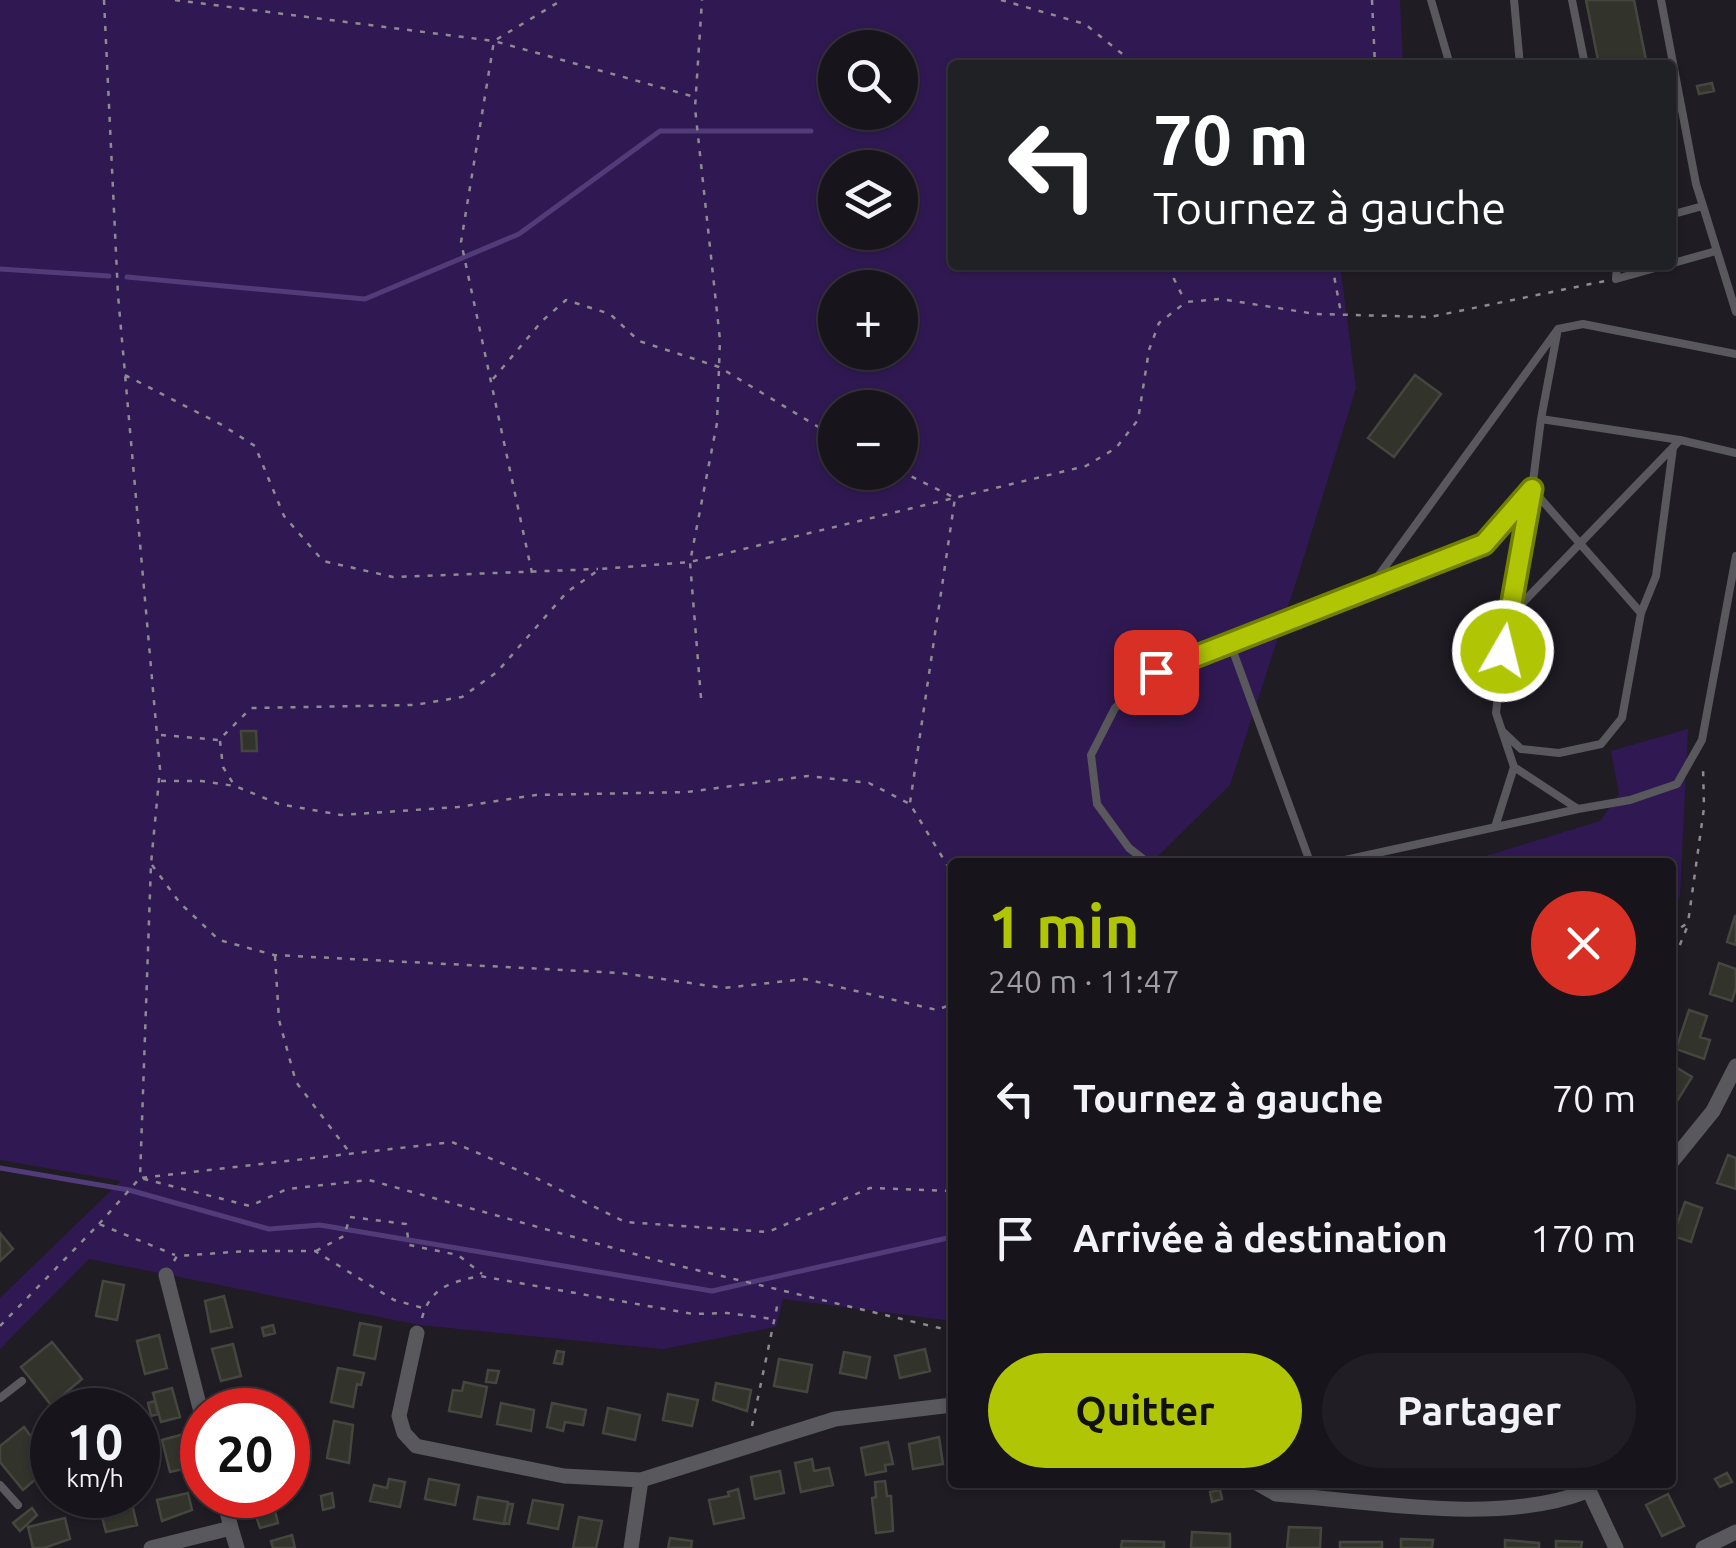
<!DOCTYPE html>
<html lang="fr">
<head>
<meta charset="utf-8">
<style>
  body { margin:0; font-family:Ubuntu,sans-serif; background:#201e24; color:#f1f3f6; height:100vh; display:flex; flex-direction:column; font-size:38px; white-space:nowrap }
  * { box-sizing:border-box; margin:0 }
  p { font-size:32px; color:#9e9fa3 }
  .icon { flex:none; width:55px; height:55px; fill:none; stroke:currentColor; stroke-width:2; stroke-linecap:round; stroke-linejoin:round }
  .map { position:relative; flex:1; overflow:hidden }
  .drawer { position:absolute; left:948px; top:858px; width:728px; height:630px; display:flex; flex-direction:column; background:#17151b; border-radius:10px; box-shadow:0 2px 8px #0004,0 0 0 2px #36343a }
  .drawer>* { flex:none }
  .guide { position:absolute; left:948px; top:60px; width:728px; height:210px; border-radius:10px; box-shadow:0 2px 8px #0004,0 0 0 2px #36343a; background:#202124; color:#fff; overflow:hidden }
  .fabs { position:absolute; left:818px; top:30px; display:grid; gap:20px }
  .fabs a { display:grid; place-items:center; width:100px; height:100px; border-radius:50%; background:#17151b; box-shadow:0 2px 8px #0004,0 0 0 2px #36343a; font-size:50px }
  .speed { position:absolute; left:30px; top:1388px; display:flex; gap:20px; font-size:50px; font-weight:700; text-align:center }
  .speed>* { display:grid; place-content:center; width:130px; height:130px; border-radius:50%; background:#17151b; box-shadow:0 2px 8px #0004,0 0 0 2px #36343a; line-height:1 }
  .speed small { font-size:25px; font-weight:400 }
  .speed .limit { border:15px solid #d22; background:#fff; color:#111 }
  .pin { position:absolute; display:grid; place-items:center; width:85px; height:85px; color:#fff; margin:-42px; border-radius:20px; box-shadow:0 5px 15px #0006 }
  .me { position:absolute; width:110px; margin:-55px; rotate:8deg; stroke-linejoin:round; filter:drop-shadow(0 0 8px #0008) }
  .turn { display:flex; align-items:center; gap:35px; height:210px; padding:0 40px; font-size:45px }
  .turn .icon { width:130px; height:130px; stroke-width:2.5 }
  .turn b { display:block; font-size:70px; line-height:85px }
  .round { display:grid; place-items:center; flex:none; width:105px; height:105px; border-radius:52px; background:#201e24 }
  .head { display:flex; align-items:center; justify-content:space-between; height:170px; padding:0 40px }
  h1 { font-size:60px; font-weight:600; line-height:75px; color:#b0c503 }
  .primary-button { display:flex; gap:20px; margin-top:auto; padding:20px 40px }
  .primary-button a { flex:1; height:115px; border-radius:60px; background:#b0c503; color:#111; font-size:40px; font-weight:600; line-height:115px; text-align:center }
  .primary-button a+a { background:#201e24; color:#f1f3f6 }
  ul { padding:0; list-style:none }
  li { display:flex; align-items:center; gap:30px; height:140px; padding:0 40px }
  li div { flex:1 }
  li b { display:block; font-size:38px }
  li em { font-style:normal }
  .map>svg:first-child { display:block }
  .green { fill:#301952; fill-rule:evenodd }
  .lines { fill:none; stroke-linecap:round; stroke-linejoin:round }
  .stream { stroke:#523b79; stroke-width:5 }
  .building { fill:#32342b; stroke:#45473e; stroke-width:2.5 }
  .path { stroke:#8d8b91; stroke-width:2.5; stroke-dasharray:5 8; stroke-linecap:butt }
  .lane { stroke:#59585c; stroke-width:8 }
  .street { stroke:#59585c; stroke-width:15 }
  .route-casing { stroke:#728002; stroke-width:25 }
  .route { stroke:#b0c503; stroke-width:18 }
</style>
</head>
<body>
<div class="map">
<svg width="1736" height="1548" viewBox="0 0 1736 1548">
  <rect width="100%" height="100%" fill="#1f1c24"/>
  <path class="green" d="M0,0h1400l3,65h-451v200h388l16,123 -58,188 -68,209 -78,77h-200v459l-169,-22 -7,28 -113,22 -243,-24 -331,-66 -89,90v-51l121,-117 -121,-21zM835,48h65v64h-65zM835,168h65v64h-65zM835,288h65v64h-65zM835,408h65v64h-65z
    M1688,729l-8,166 -10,27v-60h-204l134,-41 19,-27 -8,-43z"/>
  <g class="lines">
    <path class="stream" d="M0,269l109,7
      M127,277l238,22 154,-65 141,-103h151
      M0,1168l129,22 140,39 51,-4 392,66 240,-54"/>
  </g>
  <path class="building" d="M1586,0h48l13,65h-48z
    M1712,83l2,8 -15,3 -2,-8z
    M1415,375l26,19 -47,63 -26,-19z
    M241,731h15l1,20h-15z
    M1735,916h1v29l-9,-3z
    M1719,963l17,6v19l-4,13 -22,-7z
    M1689,1010l18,6 -7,21 10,3 -6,19 -28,-10z
    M1674,1066l18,11 -18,29 -4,-3v-32z
    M1728,1155l8,3v31l-19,-6z
    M1685,1202l17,6 -11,34 -18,-6z
    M0,1233l13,16 -13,12z
    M103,1281l21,4 -7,35 -21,-4z
    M224,1296l8,31 -21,5 -6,-31z
    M360,1323l21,4 -6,32 -21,-4z
    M273,1325l2,8 -11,3 -2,-8z
    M159,1335l8,33 -22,6 -8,-33z
    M52,1342l30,37 -31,26 -30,-38z
    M233,1344l8,32 -20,5 -9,-32z
    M925,1349l5,22 -30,7 -5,-22z
    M557,1351l7,1 -2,12 -8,-1z
    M844,1352l26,5 -4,21 -26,-5z
    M779,1359l33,6 -5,27 -33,-6z
    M338,1368l26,5 -3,12 -4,-1 -4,23 -22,-5z
    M488,1370l11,1 -3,12 -10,-1z
    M464,1382l23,5 -6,30 -32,-6 4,-21 9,1z
    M716,1383l35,7 -4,21 -34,-11z
    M172,1388l8,29 -19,5 -8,-29z
    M250,1390l5,20h-26l-3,-14z
    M668,1394l30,6 -6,26 -29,-6z
    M155,1401l3,13 -7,2 -3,-13z
    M501,1403l33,7 -3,21 -34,-7z
    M552,1403l34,7 -3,15 -18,-3 -2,9 -16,-4z
    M608,1408l32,7 -5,25 -32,-7z
    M334,1421l19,4 -4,38 -22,-5z
    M24,1427l28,38 -29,25 -23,-28v-16z
    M184,1434l8,33 -22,5 -8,-32z
    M939,1437l4,27 -30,5 -4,-25z
    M888,1442l5,22 -8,1 1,6 -20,4 -5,-27z
    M812,1459l2,12 15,-3 4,17 -32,7 -6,-29z
    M780,1471l4,22 -29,6 -4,-22z
    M1727,1473l5,9 -12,5 -5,-8z
    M389,1479l16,3 -5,25 -30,-6 4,-16 13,3z
    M429,1479l30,6 -4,20 -30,-6z
    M885,1481l2,15h4l2,35 -17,2 -4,-35 4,-1 -1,-15z
    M738,1489l6,29 -30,6 -5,-24 20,-4 -1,-4z
    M1220,1490l2,9 -10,3 -2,-10z
    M188,1493l4,17 -30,11 -5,-21z
    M332,1493l2,14 -11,3 -2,-14z
    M1668,1494l16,32 -22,10 -16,-31z
    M75,1495h9l4,12 -9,2z
    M249,1495h22l7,28 -18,5z
    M478,1497l30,5 -4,22 -30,-5z
    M97,1500l1,4 13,-3 2,8 19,-5 5,21 -31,7 -5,-19 -7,2 -4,-13z
    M533,1500l30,5 -5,24 -30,-6z
    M508,1504h5l-4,20 -5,-1z
    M32,1508l5,7 -17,16 -7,-8z
    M579,1517l23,4 -6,27h-23z
    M65,1518l5,21 -26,9h-11l-5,-21z
    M1289,1527l32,1 -1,20h-33z
    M1192,1532l38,2v14h-39z
    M292,1535l3,13h-22l-2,-7z
    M670,1538l22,3 -1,7h-23z
    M1401,1539l32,1 -1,8h-31z
    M1505,1540l34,3v5h-34z
    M1122,1541l42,1v6h-43z
    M1556,1541l26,1 -1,6h-25z
    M1340,1542h42v6h-42z"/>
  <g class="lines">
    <path class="path" d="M104,0l14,295 42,474 -9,95 -11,314 312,-36 82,35 91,45 143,10 102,-44 82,3
      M175,0l319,41 68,-41
      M1001,0l84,24 51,41
      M1372,0l3,65
      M1176,265l-2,14 11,22
      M1332,265l9,48
      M125,375l97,50 33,21 29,70 39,45 70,16 205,-8
      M493,379l49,-58 24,-21 44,14 29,27 80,26 116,70
      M900,471l55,27 -45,305
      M532,573l-71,-331 33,-201 201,56
      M701,698l-11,-136 27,-139 3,-83 -25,-232 7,-108
      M161,735l58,5 32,-32 163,-3 48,-8 35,-25 70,-80 33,-23 90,-7 396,-96 30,-18 22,-28 11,-70 10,-27 27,-21 34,-3 96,15 114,3 175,-36
      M220,741l3,26 11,18
      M161,781h40l34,5 44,18 62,11 117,-8 78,-12 151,-3 121,-16 61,7 41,21 42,69
      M152,865l28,38 39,37 55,15 347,18 103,15 81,-9 132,31 15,-6
      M1670,934l18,-11 16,-115 -1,-42
      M275,956l4,64 17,62 54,71
      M1670,969l18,-44
      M350,1217l56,7 3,21 49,10 24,19
      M99,1224l41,-46 110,28 37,-17 82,-9 298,83 285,68
      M316,1251l28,-15 6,-19
      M174,1261l3,-5 70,-5h68l79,49 29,8
      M422,1318c9,-32 30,-36 58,-42l213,38 34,-1 46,6
      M0,1326l99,-102 76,31
      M752,1426l26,-124"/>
    <path class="lane" d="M1431,0l19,65
      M1514,0l6,65
      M1572,0l13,65
      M1661,0l35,184 7,22 -33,9
      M1703,206l33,106
      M1670,264l46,-13
      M1617,265l-1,14 50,-14
      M1541,419l16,-85
      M1736,453l-56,-13 -174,180 -10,93 18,54 64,42 52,-9 47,-16 25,-44 34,-184
      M1641,613l15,-37 17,-128
      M1507,616l25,-127 9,-70 139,21
      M1230,643l80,219
      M1502,731l19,18 38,4 42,-9 21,-26 19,-105 -109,-124 -48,55 -113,42 187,-257 25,-5 153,30
      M1495,827l19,-60
      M1147,862l-18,-14 -32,-44 -6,-49 24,-47 41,-36 215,-86
      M1336,862l242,-53
      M0,1398l22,-17
      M0,1485l18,20"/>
    <path class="street" d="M1670,1164l43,-53 23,-45
      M166,1275l36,141
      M417,1333l-18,83 5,17 12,13 148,30 77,4 194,-61 117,-14
      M1255,1482l21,12c93,7 224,32 311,-3
      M1585,1482l31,66
      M223,1495l8,33
      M151,1548l80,-20 6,20
      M631,1548l10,-68
      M1703,1548l33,-16"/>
  </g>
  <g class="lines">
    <defs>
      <path id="route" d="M1156,672l328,-128 48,-55 -29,162"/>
    </defs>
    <use href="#route" class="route-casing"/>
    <use href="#route" class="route"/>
  </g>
</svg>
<div class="fabs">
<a><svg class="icon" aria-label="search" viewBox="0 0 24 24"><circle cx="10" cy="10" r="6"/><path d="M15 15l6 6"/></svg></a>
<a><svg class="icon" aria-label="layers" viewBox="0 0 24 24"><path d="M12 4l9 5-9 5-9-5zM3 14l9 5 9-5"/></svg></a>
<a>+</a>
<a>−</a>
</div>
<div class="speed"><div>10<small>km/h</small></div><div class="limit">20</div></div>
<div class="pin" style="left:1156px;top:672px;background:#d93025"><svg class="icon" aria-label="arrive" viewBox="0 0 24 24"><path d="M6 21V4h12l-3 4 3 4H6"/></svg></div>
<svg class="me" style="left:1503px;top:651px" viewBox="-20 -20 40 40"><circle r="17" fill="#b0c503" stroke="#fff" stroke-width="3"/><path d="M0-11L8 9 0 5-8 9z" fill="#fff"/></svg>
<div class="guide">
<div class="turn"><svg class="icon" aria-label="left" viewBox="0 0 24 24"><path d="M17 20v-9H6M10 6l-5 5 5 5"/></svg><div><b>70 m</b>Tournez à gauche</div></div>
</div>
<section class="drawer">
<div class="head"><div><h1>1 min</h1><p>240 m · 11:47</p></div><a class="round" style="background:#d93025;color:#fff"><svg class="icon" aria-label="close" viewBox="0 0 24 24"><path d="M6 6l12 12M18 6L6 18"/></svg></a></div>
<ul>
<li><svg class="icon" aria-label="left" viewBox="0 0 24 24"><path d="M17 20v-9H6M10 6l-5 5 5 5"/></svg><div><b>Tournez à gauche</b></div><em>70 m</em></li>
<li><svg class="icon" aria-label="arrive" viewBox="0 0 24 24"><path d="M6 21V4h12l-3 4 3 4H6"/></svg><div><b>Arrivée à destination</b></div><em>170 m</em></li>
</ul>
<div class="primary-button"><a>Quitter</a><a>Partager</a></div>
</section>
</div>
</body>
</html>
